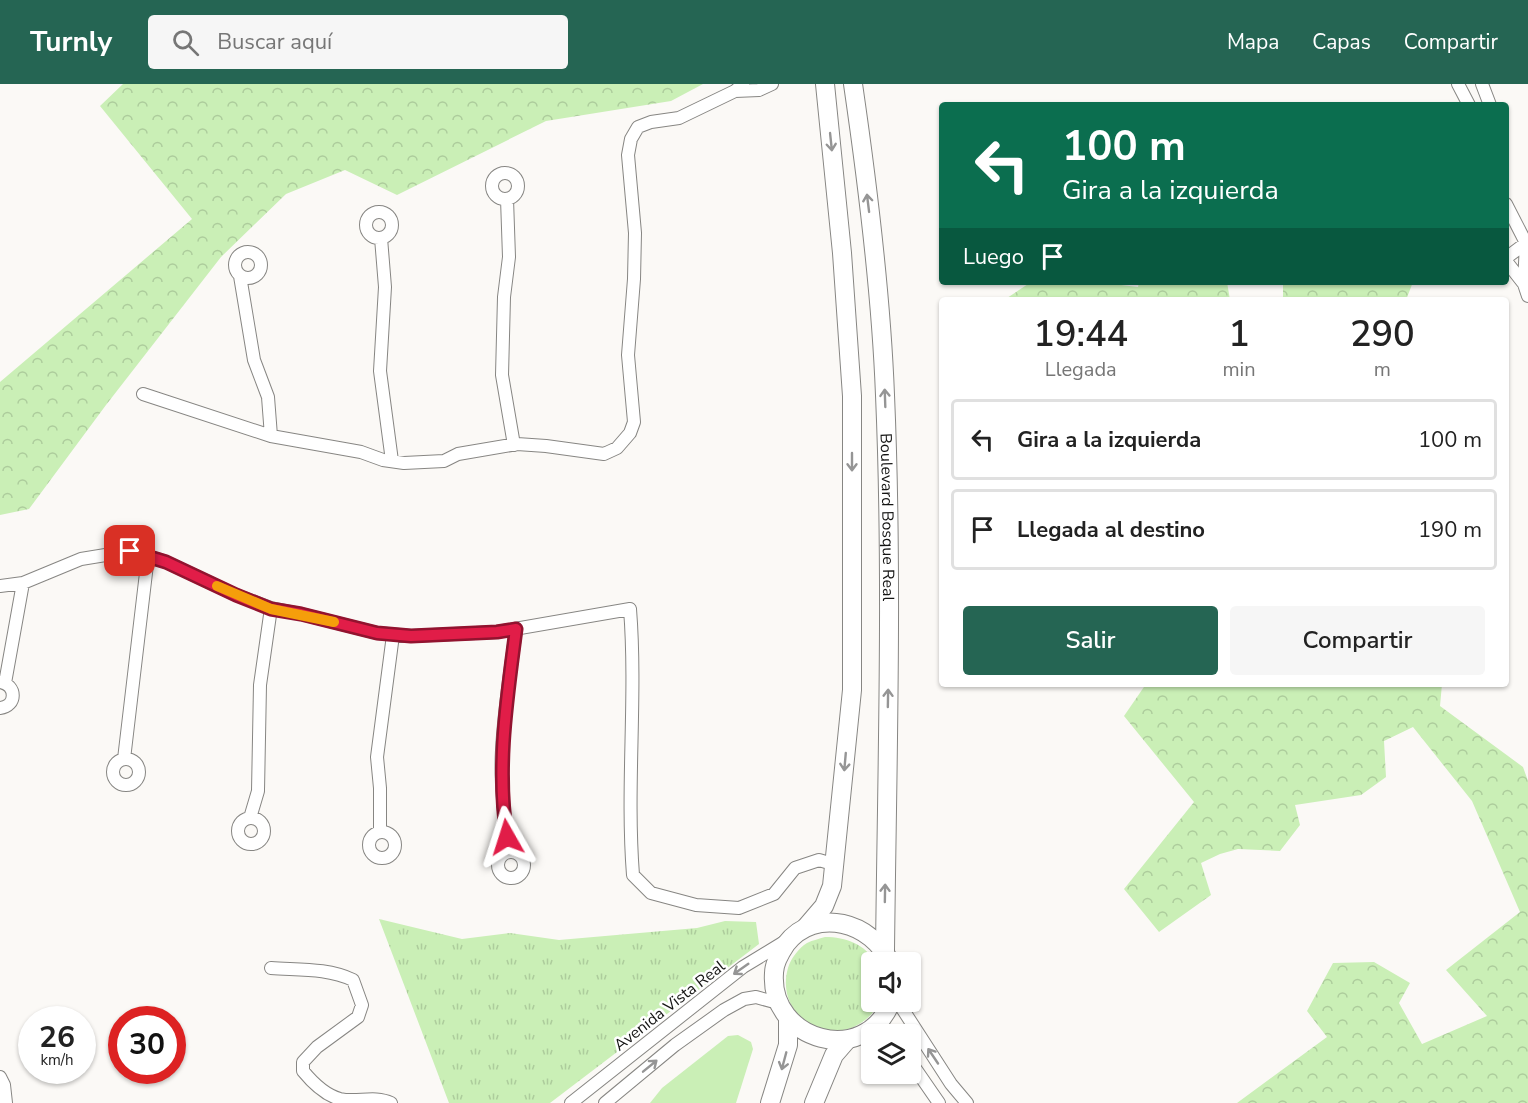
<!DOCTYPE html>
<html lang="es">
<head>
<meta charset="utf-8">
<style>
  body { margin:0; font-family:"Nunito Sans",sans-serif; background:#f6f6f6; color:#222; height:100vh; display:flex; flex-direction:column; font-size:22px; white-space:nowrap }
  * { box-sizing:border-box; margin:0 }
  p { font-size:20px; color:#767676 }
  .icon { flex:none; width:33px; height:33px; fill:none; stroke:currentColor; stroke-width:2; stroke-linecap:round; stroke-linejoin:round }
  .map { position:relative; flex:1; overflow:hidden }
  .sheet { position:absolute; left:939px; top:213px; width:570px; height:390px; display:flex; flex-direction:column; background:#fff; border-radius:6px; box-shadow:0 2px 4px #0004 }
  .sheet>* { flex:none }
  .guide { position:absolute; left:939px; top:18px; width:570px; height:183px; border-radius:6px; box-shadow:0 2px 4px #0004; background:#0b6e4f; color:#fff; overflow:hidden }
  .controls { position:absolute; left:861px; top:868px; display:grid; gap:12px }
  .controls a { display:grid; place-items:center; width:60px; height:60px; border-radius:6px; background:#fff; box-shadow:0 2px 4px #0004; font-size:30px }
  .speed { position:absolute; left:18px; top:922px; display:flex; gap:12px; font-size:30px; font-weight:700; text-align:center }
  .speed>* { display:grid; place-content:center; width:78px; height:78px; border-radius:50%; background:#fff; box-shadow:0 2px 4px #0004; line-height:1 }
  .speed small { font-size:15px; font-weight:400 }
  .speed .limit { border:9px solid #d22; background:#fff; color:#111 }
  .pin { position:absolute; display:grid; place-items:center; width:51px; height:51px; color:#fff; margin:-26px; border-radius:12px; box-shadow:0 3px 9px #0006 }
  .me { position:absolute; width:66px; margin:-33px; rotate:354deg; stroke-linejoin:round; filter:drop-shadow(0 0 4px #0008) }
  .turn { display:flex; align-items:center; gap:21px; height:126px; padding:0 24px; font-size:27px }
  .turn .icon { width:78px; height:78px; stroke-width:2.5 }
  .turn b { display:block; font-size:42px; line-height:51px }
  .then { display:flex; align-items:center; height:57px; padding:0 24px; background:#0003; gap:12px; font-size:22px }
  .eta { display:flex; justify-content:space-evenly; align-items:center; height:102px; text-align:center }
  .eta b { font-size:36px; font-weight:600; line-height:42px }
  .primary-button { display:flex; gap:12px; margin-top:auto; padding:12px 24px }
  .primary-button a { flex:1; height:69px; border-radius:6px; background:#256553; color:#fff; font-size:24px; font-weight:600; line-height:69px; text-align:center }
  .primary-button a+a { background:#f6f6f6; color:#222 }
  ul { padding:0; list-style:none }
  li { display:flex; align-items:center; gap:18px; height:81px; margin:0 12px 9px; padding:0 12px; border:3px solid #e0e0e0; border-radius:6px }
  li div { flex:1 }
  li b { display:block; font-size:22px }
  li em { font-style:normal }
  header { display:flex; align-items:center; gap:36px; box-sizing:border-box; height:84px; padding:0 30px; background:#256553; color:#fff }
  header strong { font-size:28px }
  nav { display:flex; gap:33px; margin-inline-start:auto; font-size:21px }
  .search { width:420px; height:54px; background:#f6f6f6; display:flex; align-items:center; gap:15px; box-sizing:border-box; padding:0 21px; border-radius:6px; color:#767676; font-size:22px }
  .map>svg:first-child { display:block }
  .grass { fill:url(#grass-tufts) }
  .forest { fill:url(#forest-crowns) }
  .green { fill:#caefb6 }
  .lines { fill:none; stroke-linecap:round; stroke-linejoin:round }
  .street-casing { stroke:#878683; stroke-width:14 }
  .secondary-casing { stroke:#878683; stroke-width:20 }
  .street { stroke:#fff; stroke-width:12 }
  .secondary { stroke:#fff; stroke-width:18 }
  .oneway { stroke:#959595 }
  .route-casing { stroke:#92132f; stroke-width:15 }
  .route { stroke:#e11d48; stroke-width:10 }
  .slow { stroke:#f59e0b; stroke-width:10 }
  .labels { text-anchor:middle; stroke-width:5; stroke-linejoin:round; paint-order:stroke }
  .street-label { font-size:16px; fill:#141413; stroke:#fff }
</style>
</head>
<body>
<header>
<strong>Turnly</strong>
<div class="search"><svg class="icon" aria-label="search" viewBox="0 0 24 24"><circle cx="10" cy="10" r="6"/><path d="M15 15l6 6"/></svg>Buscar aquí</div>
<nav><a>Mapa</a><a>Capas</a><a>Compartir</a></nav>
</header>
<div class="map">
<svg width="1528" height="1019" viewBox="0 0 1528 1019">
  <defs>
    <pattern id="grass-tufts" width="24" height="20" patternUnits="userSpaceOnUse" patternTransform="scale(1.5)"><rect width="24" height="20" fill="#caefb6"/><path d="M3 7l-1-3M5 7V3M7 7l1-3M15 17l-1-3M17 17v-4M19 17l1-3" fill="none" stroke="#adcc9c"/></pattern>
    <pattern id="forest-crowns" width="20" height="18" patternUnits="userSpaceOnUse" patternTransform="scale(1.5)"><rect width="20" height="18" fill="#caefb6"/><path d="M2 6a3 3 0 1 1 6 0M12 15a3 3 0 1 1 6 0" fill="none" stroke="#adcc9c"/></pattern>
  </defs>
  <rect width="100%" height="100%" fill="#fbf9f6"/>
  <path class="grass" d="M379,835l83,20 48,-6 49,7 138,-12 28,-7 31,1 3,22 -209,159h-101z
    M825,853c21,0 40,7 51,26h-4v39h8c-31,56 -108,22 -92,-34 3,-10 11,-20 19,-25 6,-3 12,-4 18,-6z"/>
  <path class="forest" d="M123,0h580l-32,17 -125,20 -149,74 -52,-25 -59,24 -65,63 -115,148 -77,104 -29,6v-133l192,-163 -92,-113z
    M1031,198h65l42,5 1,-5h88l3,18h-226z
    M1283,198h130l-7,18h-123z
    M1146,600h296l-2,22 83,61 5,14v322h-291l90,-66 -20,-26 26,-48 41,-1 36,21 -11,20 23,41 65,-28 -41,-46 74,-58 -48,-111 -59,-74 -29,14 2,36 -25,18 -66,10 5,20 -20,26 -42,-2 -18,5 -19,9 10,32 -52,37 -35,-43 70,-87 -70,-86z"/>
  <path class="green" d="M738,951l13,7 2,7 -17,54h-86l12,-15 66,-52z"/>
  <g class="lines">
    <defs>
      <path id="street" d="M1458,0l11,21
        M1482,0l8,21
        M735,7l24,-1 13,-6
        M492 102a13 13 0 1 1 26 0a13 13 0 1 1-26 0Z
        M507,115l2,58 -5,40 -2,78 12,70
        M1506,120l20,39 -2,41
        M366 141a13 13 0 1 1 26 0a13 13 0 1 1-26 0Z
        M381,154l4,49 -5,84 12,90
        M235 181a13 13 0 1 1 26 0a13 13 0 1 1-26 0Z
        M1506,174l20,-15
        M1506,177l18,23 4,12
        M240,192l14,84 14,37 3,39
        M143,310l128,42 90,16 22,8 21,3 40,-2 14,-7 59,-10 29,2 58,8 13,-6 13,-15 4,-11 -6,-67 6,-76 1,-46 -7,-78 3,-16 7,-12 13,-5 28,-4 56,-27 8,-7
        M0,502l23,-3 58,-24 49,-8 36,11 70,33 35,13 30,6 76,19 34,3 86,-4 133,-23c7,88 -4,177 3,266l18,18 45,12 43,3 35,-14 21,-26 24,-8 17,5
        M0,598c17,3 17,24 0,26
        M5,599l18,-100
        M113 688a13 13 0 1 1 26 0a13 13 0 1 1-26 0Z
        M124,675l24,-203
        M238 747a13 13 0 1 1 26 0a13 13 0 1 1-26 0Z
        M250,734l8,-27 2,-106 11,-77
        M369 761a13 13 0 1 1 26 0a13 13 0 1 1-26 0Z
        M380,748v-44l-3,-31 16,-122
        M498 781a13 13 0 1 1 26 0a13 13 0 1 1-26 0Z
        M509,768c-5,-34 -9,-68 -7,-102 2,-41 9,-81 14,-121
        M271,884c28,2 57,0 82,12l9,25 -4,12 -41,30 -14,15v9c9,11 22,24 37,28 17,4 34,-4 51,4
        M898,918l53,82 16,19
        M871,945l13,6
        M910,977l29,42
        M0,993l4,8 2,18
        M571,1019l172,-136 41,-25
        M605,1019l70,-58 49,-35 20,-11 12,-2 22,6"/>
      <g id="secondary">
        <path id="s1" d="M853,0c15,103 28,207 32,311 8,185 2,371 0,556"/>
        <path d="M806,843l18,-21 8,-20 20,-196v-294l-10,-143 -17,-169"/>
        <path d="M890,879c-17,-41 -75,-57 -104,-19 -6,9 -12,19 -12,29 -5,68 91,95 117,29"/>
        <path d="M770,1019l18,-58v-27"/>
        <path d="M814,1019l20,-48 13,-15"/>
      </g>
    </defs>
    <use href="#street" class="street-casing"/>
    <use href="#secondary" class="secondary-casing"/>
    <use href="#street" class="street"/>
    <use href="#secondary" class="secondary"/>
  </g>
  <defs><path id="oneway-shaft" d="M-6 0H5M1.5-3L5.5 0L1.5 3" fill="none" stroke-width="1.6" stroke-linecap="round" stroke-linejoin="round" transform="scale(1.5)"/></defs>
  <g class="oneway">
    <use href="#oneway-shaft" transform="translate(831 58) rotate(84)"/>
    <use href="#oneway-shaft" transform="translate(868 119) rotate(-97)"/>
    <use href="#oneway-shaft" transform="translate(885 314) rotate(-92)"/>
    <use href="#oneway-shaft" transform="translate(852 378) rotate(90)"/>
    <use href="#oneway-shaft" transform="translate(888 614) rotate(-89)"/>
    <use href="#oneway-shaft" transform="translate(845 678) rotate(95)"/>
    <use href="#oneway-shaft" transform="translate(885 809) rotate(-89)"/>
    <use href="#oneway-shaft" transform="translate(741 885) rotate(145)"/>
    <use href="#oneway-shaft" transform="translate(933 972) rotate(-124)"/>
    <use href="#oneway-shaft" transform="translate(784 977) rotate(105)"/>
    <use href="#oneway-shaft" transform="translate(650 982) rotate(-39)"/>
  </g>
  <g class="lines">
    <defs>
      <path id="route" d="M130,467l36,11 70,33 35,14 30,5 76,19 34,3 86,-4 19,-3c-9,70 -20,138 -9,208"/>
    </defs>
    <use href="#route" class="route-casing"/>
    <use href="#route" class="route"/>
    <path class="slow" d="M217,502l54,23 63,13"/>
  </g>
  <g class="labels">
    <g class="street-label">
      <text dy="6" stroke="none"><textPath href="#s1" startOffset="435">Boulevard Bosque Real</textPath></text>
      <text transform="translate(669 921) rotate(-38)" y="6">Avenida Vista Real</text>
    </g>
  </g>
</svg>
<div class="controls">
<a><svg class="icon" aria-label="sound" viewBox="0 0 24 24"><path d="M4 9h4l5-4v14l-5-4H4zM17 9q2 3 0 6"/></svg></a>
<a><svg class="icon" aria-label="layers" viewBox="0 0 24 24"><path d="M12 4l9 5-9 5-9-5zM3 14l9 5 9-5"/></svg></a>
</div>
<div class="speed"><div>26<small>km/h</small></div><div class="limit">30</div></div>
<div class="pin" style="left:130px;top:467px;background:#d93025"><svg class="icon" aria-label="arrive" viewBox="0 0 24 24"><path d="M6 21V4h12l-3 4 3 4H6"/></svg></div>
<svg class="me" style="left:507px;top:753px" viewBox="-20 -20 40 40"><path d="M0-17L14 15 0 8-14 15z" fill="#e11d48" stroke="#fff" stroke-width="4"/></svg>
<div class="guide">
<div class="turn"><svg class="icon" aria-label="left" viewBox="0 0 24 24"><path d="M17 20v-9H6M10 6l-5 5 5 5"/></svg><div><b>100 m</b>Gira a la izquierda</div></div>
<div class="then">Luego<svg class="icon" aria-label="arrive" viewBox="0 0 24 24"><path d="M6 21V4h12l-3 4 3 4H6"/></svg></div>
</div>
<section class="sheet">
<div class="eta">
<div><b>19:44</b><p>Llegada</p></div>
<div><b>1</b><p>min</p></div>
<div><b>290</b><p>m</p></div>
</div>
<ul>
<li><svg class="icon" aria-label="left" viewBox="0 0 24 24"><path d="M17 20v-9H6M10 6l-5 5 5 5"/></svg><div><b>Gira a la izquierda</b></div><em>100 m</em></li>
<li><svg class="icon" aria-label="arrive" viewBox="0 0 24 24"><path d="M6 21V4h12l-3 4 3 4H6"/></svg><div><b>Llegada al destino</b></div><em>190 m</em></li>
</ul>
<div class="primary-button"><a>Salir</a><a>Compartir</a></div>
</section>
</div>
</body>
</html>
